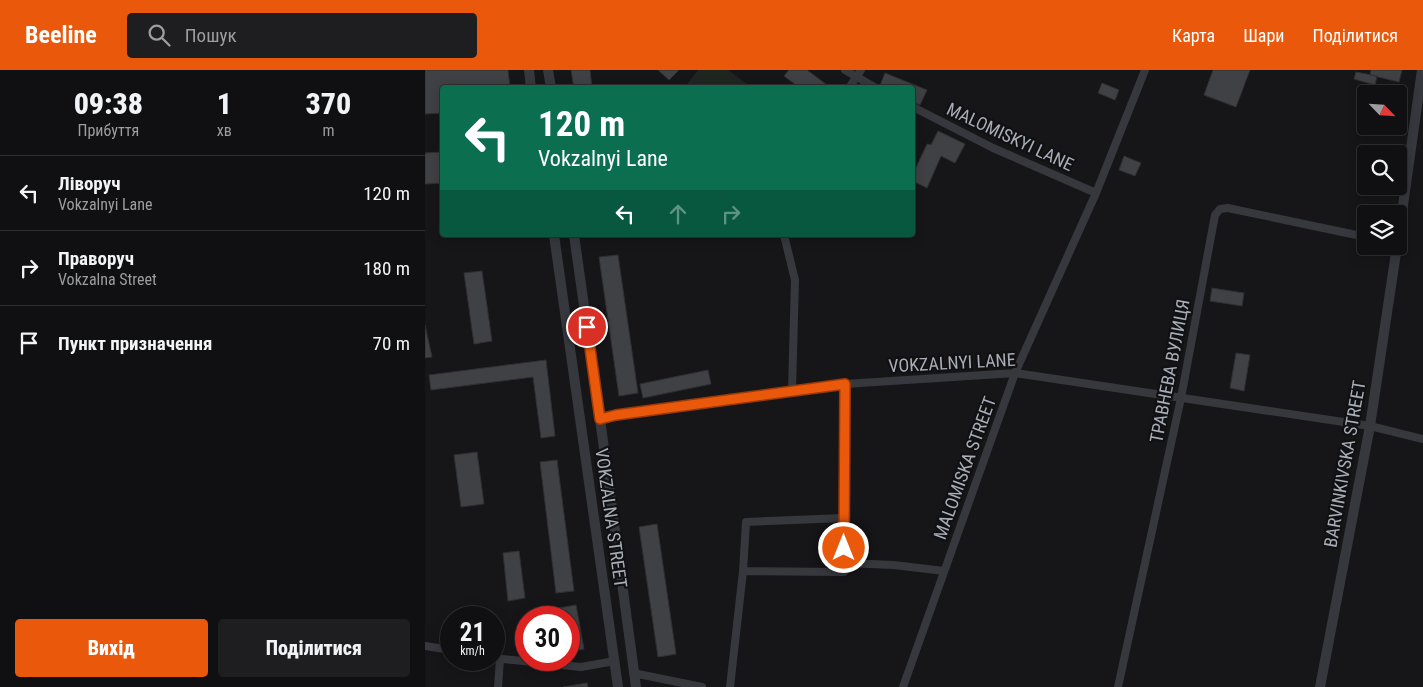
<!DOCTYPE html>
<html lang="uk">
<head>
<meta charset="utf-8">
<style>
  body { margin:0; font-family:"Roboto Condensed",sans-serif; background:#1e1e20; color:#f1f3f6; height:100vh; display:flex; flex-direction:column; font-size:19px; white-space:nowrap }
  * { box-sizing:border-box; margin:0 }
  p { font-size:16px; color:#9c9d9f }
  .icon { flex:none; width:28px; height:28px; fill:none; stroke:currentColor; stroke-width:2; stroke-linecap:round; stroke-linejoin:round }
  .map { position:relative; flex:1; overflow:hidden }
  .sheet { display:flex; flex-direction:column; background:#101012; width:425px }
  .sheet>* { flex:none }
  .banner { position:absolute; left:15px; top:15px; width:475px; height:152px; border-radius:5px; box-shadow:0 2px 12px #0003,0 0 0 1px #303032; background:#0b6e4f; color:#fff; overflow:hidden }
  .needle { width:32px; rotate:115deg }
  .tools { position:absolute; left:932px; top:15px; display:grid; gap:10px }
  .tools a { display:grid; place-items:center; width:50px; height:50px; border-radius:5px; background:#101012; box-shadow:0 2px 12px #0003,0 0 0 1px #303032; font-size:25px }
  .speed { position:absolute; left:15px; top:536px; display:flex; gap:10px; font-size:25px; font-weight:700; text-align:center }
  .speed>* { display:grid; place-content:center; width:65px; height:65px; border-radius:50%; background:#101012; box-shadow:0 2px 12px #0003,0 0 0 1px #303032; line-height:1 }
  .speed small { font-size:12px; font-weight:400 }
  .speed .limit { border:8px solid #d22; background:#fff; color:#111 }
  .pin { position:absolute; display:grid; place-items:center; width:42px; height:42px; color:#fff; margin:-21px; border:2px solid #fff; border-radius:50%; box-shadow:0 1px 5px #0007 }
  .me { position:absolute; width:55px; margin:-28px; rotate:0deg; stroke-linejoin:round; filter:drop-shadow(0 0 4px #0008) }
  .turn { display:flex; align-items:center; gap:18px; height:105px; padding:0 15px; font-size:22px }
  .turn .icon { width:65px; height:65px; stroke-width:2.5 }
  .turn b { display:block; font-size:35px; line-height:42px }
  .lanes { display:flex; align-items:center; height:48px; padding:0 15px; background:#0003; justify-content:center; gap:25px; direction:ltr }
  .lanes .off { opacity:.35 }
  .eta { display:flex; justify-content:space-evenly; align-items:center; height:85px; text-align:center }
  .eta b { font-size:30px; font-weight:800; line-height:35px }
  .cta { display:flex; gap:10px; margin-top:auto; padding:10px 15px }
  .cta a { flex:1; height:58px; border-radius:5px; background:#ea580c; color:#fff; font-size:20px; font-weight:800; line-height:58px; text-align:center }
  .cta a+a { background:#1e1e20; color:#f1f3f6 }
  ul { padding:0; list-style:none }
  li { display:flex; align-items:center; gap:15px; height:75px; padding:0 15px; border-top:1px solid #303032 }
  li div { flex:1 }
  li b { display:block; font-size:19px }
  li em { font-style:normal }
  header { display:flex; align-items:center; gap:30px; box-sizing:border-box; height:70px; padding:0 25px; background:#ea580c; color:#fff }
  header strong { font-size:24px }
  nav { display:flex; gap:28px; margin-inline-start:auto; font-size:18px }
  .search { width:350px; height:45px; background:#1e1e20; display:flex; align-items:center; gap:12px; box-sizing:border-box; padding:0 18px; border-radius:5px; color:#9c9d9f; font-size:19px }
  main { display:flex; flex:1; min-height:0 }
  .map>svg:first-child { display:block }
  .green { fill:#1e261f }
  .building { fill:#404145; stroke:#303034 }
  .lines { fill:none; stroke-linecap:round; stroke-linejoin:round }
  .minor { stroke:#37383d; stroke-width:8 }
  .tertiary { stroke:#37383d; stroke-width:10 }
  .route-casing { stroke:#983908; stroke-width:12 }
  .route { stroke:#ea580c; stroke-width:9 }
  .labels { text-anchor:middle; stroke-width:4.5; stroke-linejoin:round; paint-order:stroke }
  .street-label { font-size:18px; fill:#a8adb8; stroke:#111113 }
</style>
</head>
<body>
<header>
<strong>Beeline</strong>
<div class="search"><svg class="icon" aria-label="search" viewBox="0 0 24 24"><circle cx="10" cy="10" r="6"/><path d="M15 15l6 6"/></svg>Пошук</div>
<nav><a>Карта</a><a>Шари</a><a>Поділитися</a></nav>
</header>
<main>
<section class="sheet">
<div class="eta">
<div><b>09:38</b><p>Прибуття</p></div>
<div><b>1</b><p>хв</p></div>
<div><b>370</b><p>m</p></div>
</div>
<ul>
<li><svg class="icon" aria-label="left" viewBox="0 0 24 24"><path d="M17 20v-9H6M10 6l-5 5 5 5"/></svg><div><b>Ліворуч</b><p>Vokzalnyi Lane</p></div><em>120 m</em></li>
<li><svg class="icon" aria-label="right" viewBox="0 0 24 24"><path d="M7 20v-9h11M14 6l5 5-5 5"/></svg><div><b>Праворуч</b><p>Vokzalna Street</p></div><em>180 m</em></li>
<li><svg class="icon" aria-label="arrive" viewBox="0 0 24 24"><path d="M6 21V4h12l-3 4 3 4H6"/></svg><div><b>Пункт призначення</b></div><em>70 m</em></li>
</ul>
<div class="cta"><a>Вихід</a><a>Поділитися</a></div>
</section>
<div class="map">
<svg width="998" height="617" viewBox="0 0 998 617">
  <rect width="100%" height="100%" fill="#161618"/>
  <path class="green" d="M273,0h30l23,17h-66z"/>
  <path class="building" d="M0,0h83l2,18h-67v25l-18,1z
    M146,0h19l2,18h-18z
    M233,0h21l-10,10z
    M364,0h18l24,18h-31l-16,-12z
    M788,0h37l-14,37 -32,-12z
    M946,0h31l-3,12 -29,-7z
    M931,2l21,4 -2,9 -21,-6z
    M460,3l42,17 -7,15 -7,-3v-14h-34z
    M677,13l17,7 -4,10 -17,-7z
    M513,61l27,13 -10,19 -14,-7 -14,32 -14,-7v-7l14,-30 4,1z
    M18,82v31l-18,1v-31z
    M699,86l17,7 -6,13 -16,-6z
    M193,185l20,138 -19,3 -20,-139z
    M57,201l10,70 -18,3 -10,-71z
    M787,218l32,5 -2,13 -32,-5z
    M0,255l7,32 -7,1z
    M811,283l14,2 -6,36 -14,-3z
    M121,290l9,76 -14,2 -8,-61 -102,13 -2,-15z
    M283,300l3,14 -68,14 -3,-14z
    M52,382l7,52 -23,3 -7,-52z
    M132,390l17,131 -18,2 -16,-131z
    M232,454l19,130 -18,3 -19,-130z
    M94,481l6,47 -17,3 -5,-48z
    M151,535l8,44 -15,3v-34h-8l-2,-10z
    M162,613l1,4h-25z"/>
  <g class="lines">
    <path class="minor" d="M420,0l31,18
      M424,18l12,-18
      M488,37l80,41 103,45
      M359,165l11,45 -3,111
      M175,349l16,-4 229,-31 170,-11 355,53 53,13
      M419,493l50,2 50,6
      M318,501l101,1 1,-188
      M0,576l26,4
      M69,588l87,9 34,-6
      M208,603l69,14
      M73,617l2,-28
      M305,617l13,-116 3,-49 98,-4
      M478,617l112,-314 81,-180 49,-123
      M693,617l63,-289 34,-183 5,-6 8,-1 138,29"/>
    <path class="tertiary" d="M104,0l2,18
      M123,0l3,18
      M974,164l23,-164
      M129,165l64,452
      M149,165l26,184 36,268
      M895,617l50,-261 27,-180"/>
  </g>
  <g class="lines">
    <defs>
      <path id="route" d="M162,257l13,92 16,-4 229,-31 -1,164"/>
    </defs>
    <use href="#route" class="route-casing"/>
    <use href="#route" class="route"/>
  </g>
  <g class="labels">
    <g class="street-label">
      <text transform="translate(585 67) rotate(25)" y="6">MALOMISKYI LANE</text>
      <text transform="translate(527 293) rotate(-3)" y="6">VOKZALNYI LANE</text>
      <text transform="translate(745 301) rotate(-79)" y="6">ТРАВНЕВА ВУЛИЦЯ</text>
      <text transform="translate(920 394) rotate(-80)" y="6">BARVINKIVSKA STREET</text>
      <text transform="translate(540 398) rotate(-70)" y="6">MALOMISKA STREET</text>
      <text transform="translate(186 448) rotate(82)" y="6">VOKZALNA STREET</text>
    </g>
  </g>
</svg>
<div class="tools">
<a><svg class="needle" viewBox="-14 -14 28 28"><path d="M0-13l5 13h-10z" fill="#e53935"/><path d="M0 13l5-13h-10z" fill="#9c9d9f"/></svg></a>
<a><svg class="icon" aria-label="search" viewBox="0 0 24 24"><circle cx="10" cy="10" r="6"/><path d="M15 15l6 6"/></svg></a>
<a><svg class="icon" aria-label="layers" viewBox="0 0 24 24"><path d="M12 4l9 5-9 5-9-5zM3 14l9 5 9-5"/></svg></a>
</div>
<div class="speed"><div>21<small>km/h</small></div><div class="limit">30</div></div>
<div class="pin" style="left:162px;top:257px;background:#d93025"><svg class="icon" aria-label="arrive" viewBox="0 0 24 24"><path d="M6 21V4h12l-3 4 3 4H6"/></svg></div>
<svg class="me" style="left:419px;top:478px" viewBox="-20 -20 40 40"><circle r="17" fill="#ea580c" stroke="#fff" stroke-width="3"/><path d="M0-11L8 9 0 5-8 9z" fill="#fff"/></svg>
<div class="banner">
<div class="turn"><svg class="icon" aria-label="left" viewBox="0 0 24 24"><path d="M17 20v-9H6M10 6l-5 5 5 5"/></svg><div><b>120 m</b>Vokzalnyi Lane</div></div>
<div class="lanes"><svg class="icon" aria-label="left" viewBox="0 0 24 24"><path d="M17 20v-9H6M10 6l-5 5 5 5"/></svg><svg class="icon off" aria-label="ahead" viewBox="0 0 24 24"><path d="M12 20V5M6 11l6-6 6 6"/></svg><svg class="icon off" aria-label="right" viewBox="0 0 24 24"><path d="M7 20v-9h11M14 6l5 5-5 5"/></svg></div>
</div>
</div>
</main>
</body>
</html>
